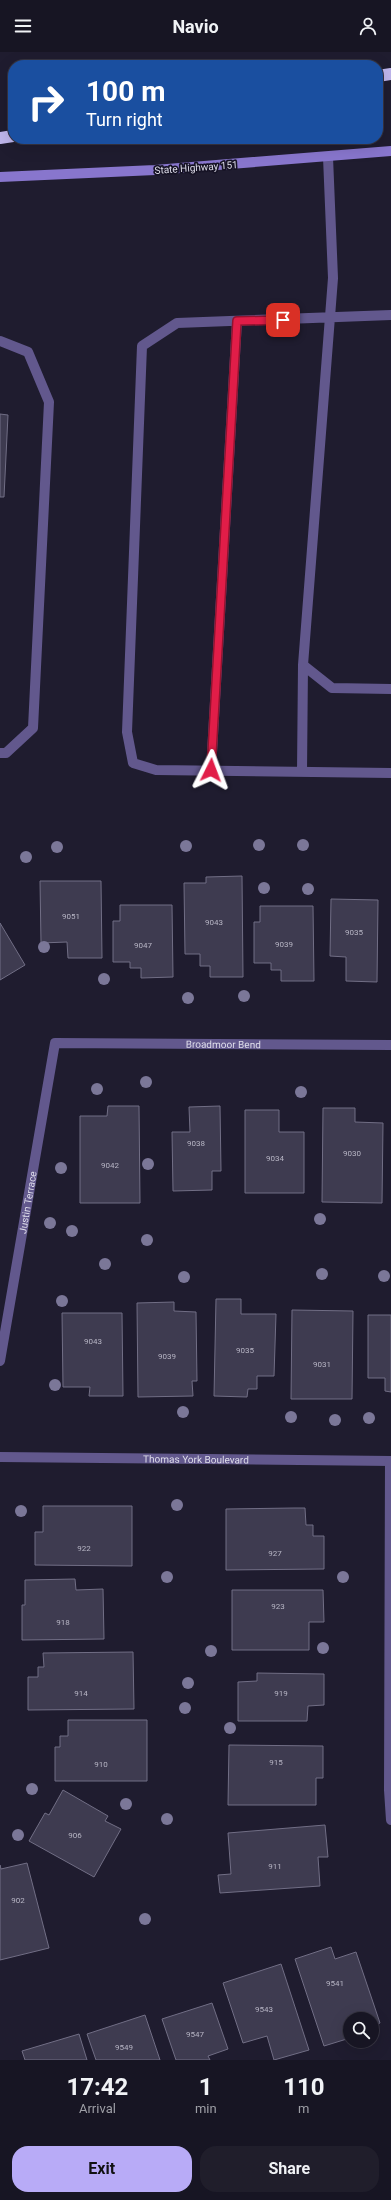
<!DOCTYPE html>
<html lang="en">
<head>
<meta charset="utf-8">
<style>
  body { margin:0; font-family:Roboto,sans-serif; background:#201e2b; color:#f1f3f6; height:100vh; display:flex; flex-direction:column; font-size:15px; white-space:nowrap }
  * { box-sizing:border-box; margin:0 }
  p { font-size:13px; color:#9e9fa6 }
  .icon { flex:none; width:22px; height:22px; fill:none; stroke:currentColor; stroke-width:2; stroke-linecap:round; stroke-linejoin:round }
  .map { position:relative; height:2008px; overflow:hidden }
  .drawer { display:flex; flex-direction:column; background:#171523; flex:1 }
  .drawer>* { flex:none }
  .top-card { position:absolute; left:8px; top:8px; width:375px; height:84px; border-radius:16px; box-shadow:0 4px 16px #0002,0 0 0 1px #363441; background:#1a4fa0; color:#fff; overflow:hidden }
  .controls { position:absolute; left:343px; top:1960px; display:grid; gap:8px }
  .controls a { display:grid; place-items:center; width:36px; height:36px; border-radius:50%; background:#171523; box-shadow:0 4px 16px #0002,0 0 0 1px #363441; font-size:20px }
  .pin { position:absolute; display:grid; place-items:center; width:34px; height:34px; color:#fff; margin:-17px; border-radius:8px; box-shadow:0 2px 6px #0006 }
  .me { position:absolute; width:44px; margin:-22px; rotate:3deg; stroke-linejoin:round; filter:drop-shadow(0 0 3px #0008) }
  .turn { display:flex; align-items:center; gap:14px; height:84px; padding:0 12px; font-size:18px }
  .turn .icon { width:52px; height:52px; stroke-width:2.5 }
  .turn b { display:block; font-size:28px; line-height:34px }
  .eta { display:flex; justify-content:space-evenly; align-items:center; height:68px; text-align:center }
  .eta b { font-size:24px; font-weight:700; line-height:28px }
  .action { display:flex; gap:8px; margin-top:auto; padding:8px 12px }
  .action a { flex:1; height:46px; border-radius:16px; background:#b8abf7; color:#111; font-size:16px; font-weight:700; line-height:46px; text-align:center }
  .action a+a { background:#201e2b; color:#f1f3f6 }
  header { display:flex; justify-content:space-between; align-items:center; height:52px; padding:0 12px; background:#171523; font-size:18px; font-weight:700 }
  .map>svg:first-child { display:block }
  .building { fill:#3e3b50; stroke:#716e85 }
  .lines { fill:none; stroke-linecap:round; stroke-linejoin:round }
  .lane { stroke:#62588d; stroke-width:10 }
  .street { stroke:#62588d; stroke-width:10 }
  .secondary { stroke:#8876cd; stroke-width:10 }
  .highway { stroke:#beb5eb; stroke-width:12 }
  .tree { fill:#7b7798 }
  .route-casing { stroke:#92132f; stroke-width:10 }
  .route { stroke:#e11d48; stroke-width:7 }
  .labels { text-anchor:middle; stroke-width:3.5; stroke-linejoin:round; paint-order:stroke }
  .number-label { font-size:8px; fill:#b7b5c4 }
  .street-label { font-size:10px; fill:#dfdeeb; stroke:#161325 }
</style>
</head>
<body>
<header><svg class="icon" aria-label="menu" viewBox="0 0 24 24"><path d="M4 6h16M4 12h16M4 18h16"/></svg>Navio<svg class="icon" aria-label="person" viewBox="0 0 24 24"><circle cx="12" cy="8" r="4"/><path d="M4 21q1-7 8-7t8 7"/></svg></header>
<div class="map">
<svg width="391" height="2008" viewBox="0 0 391 2008">
  <rect width="100%" height="100%" fill="#1f1c2f"/>
  <path class="building" d="M0,362l8,1 -4,82h-4z
    M242,824l1,101h-33v-11h-10v-12h-15l-1,-71h22v-6z
    M40,829h61l1,77h-34l-1,-16 -26,1z
    M331,847l47,1 -1,82 -31,-1v-24l-16,-1z
    M120,853h52l1,72 -32,1v-10h-11v-6h-17v-41h7z
    M260,854h53l1,75h-33v-11h-10v-7h-17v-41h6z
    M0,871l25,42 -25,15z
    M108,1054h31l1,97h-60v-87h27z
    M220,1054l1,65h-9v19l-39,1 -1,-59h18l-1,-25z
    M323,1056h32v14l28,1 -1,80 -60,-1z
    M245,1058h34v22h25v61h-59z
    M216,1247h25v15h35l-2,62h-17v13h-9l-1,8 -33,-1z
    M174,1250v9l22,1 1,69h-5l1,15 -55,1 -1,-94z
    M292,1258l61,1 -1,88h-61z
    M62,1261h60l1,83h-34l1,-9h-27z
    M368,1263h23v77l-6,-1v-13h-17z
    M43,1454h89v60l-97,-1v-33h8z
    M294,1456h11l1,17h7v11h11v33l-98,1v-61z
    M75,1527l1,11 27,-1 1,50 -82,1v-35h3v-25z
    M232,1538h91l1,32h-15v28h-77z
    M133,1600l1,57 -106,1v-33h10v-10h6l-1,-14z
    M257,1621l67,1v31l-16,1 -1,15h-69v-39l19,-1z
    M68,1668h79v61h-92v-34h5v-11h8z
    M229,1693l94,1v32h-7v27h-88z
    M63,1738l45,26 -3,5 16,8 -27,48 -65,-36 16,-28 4,2z
    M325,1773l3,32h-10l2,29 -100,7 -2,-18 13,-1 -3,-41z
    M27,1811l22,85 -49,12v-95l1,4z
    M331,1895l4,12 21,-7 24,71 -8,3v-7h-22v19l-26,8 -29,-87z
    M281,1912l28,86 -35,10 -7,-24 -24,7 -20,-60z
    M212,1951l16,46 -20,7 2,4h-34l-14,-41z
    M145,1963l15,45h-64l-9,-26z
    M79,1982l8,26h-62l-3,-9z"/>
  <g class="lines">
    <path class="lane" d="M328,105l5,121 -30,387 29,23 59,1
      M391,263l-214,8 -35,23 -15,386 6,31 23,7 235,3
      M0,289l28,11 21,50 -16,326 -27,25h-6
      M211,718l26,-449
      M302,720l1,-107"/>
    <g class="street">
      <path id="s1" d="M0,1309l55,-318 336,2"/>
      <path id="s2" d="M0,1405l391,4"/>
      <path d="M390,1409l-1,329 2,30"/>
    </g>
    <path class="secondary" d="M0,125l155,-7 236,-19"/>
    <path class="highway" d="M378,24l13,-2
      M0,86l13,-2"/>
  </g>
  <g class="tree">
    <circle cx="259" cy="793" r="6"/>
    <circle cx="303" cy="793" r="6"/>
    <circle cx="186" cy="794" r="6"/>
    <circle cx="57" cy="795" r="6"/>
    <circle cx="26" cy="805" r="6"/>
    <circle cx="264" cy="836" r="6"/>
    <circle cx="308" cy="837" r="6"/>
    <circle cx="44" cy="895" r="6"/>
    <circle cx="104" cy="927" r="6"/>
    <circle cx="244" cy="944" r="6"/>
    <circle cx="188" cy="946" r="6"/>
    <circle cx="146" cy="1030" r="6"/>
    <circle cx="97" cy="1037" r="6"/>
    <circle cx="301" cy="1040" r="6"/>
    <circle cx="148" cy="1112" r="6"/>
    <circle cx="61" cy="1116" r="6"/>
    <circle cx="320" cy="1167" r="6"/>
    <circle cx="50" cy="1171" r="6"/>
    <circle cx="72" cy="1179" r="6"/>
    <circle cx="147" cy="1188" r="6"/>
    <circle cx="105" cy="1212" r="6"/>
    <circle cx="322" cy="1222" r="6"/>
    <circle cx="384" cy="1224" r="6"/>
    <circle cx="184" cy="1225" r="6"/>
    <circle cx="62" cy="1249" r="6"/>
    <circle cx="55" cy="1333" r="6"/>
    <circle cx="183" cy="1360" r="6"/>
    <circle cx="291" cy="1365" r="6"/>
    <circle cx="369" cy="1366" r="6"/>
    <circle cx="335" cy="1368" r="6"/>
    <circle cx="177" cy="1453" r="6"/>
    <circle cx="21" cy="1459" r="6"/>
    <circle cx="167" cy="1525" r="6"/>
    <circle cx="343" cy="1525" r="6"/>
    <circle cx="323" cy="1596" r="6"/>
    <circle cx="211" cy="1599" r="6"/>
    <circle cx="188" cy="1631" r="6"/>
    <circle cx="185" cy="1656" r="6"/>
    <circle cx="230" cy="1676" r="6"/>
    <circle cx="32" cy="1737" r="6"/>
    <circle cx="126" cy="1752" r="6"/>
    <circle cx="167" cy="1767" r="6"/>
    <circle cx="18" cy="1783" r="6"/>
    <circle cx="145" cy="1867" r="6"/>
  </g>
  <g class="lines">
    <defs>
      <path id="route" d="M211,718l26,-449 46,-1"/>
    </defs>
    <use href="#route" class="route-casing"/>
    <use href="#route" class="route"/>
  </g>
  <g class="labels">
    <g class="number-label">
      <text x="71" y="867">9051</text>
      <text x="214" y="873">9043</text>
      <text x="354" y="883">9035</text>
      <text x="284" y="895">9039</text>
      <text x="143" y="896">9047</text>
      <text x="196" y="1094">9038</text>
      <text x="352" y="1104">9030</text>
      <text x="275" y="1109">9034</text>
      <text x="110" y="1116">9042</text>
      <text x="93" y="1292">9043</text>
      <text x="245" y="1301">9035</text>
      <text x="167" y="1307">9039</text>
      <text x="322" y="1315">9031</text>
      <text x="84" y="1499">922</text>
      <text x="275" y="1504">927</text>
      <text x="278" y="1557">923</text>
      <text x="63" y="1573">918</text>
      <text x="81" y="1644">914</text>
      <text x="281" y="1644">919</text>
      <text x="276" y="1713">915</text>
      <text x="101" y="1715">910</text>
      <text x="75" y="1786">906</text>
      <text x="275" y="1817">911</text>
      <text x="18" y="1851">902</text>
      <text x="335" y="1934">9541</text>
      <text x="264" y="1960">9543</text>
      <text x="195" y="1985">9547</text>
      <text x="124" y="1998">9549</text>
    </g>
    <g class="street-label">
      <text transform="translate(196 115) rotate(-4)" y="4">State Highway 151</text>
      <text dy="4" stroke="none"><textPath href="#s1" startOffset="491">Broadmoor Bend</textPath></text>
      <text dy="4" stroke="none"><textPath href="#s1" startOffset="161">Justin Terrace</textPath></text>
      <text dy="4" stroke="none"><textPath href="#s2" startOffset="196">Thomas York Boulevard</textPath></text>
    </g>
  </g>
</svg>
<div class="controls">
<a><svg class="icon" aria-label="search" viewBox="0 0 24 24"><circle cx="10" cy="10" r="6"/><path d="M15 15l6 6"/></svg></a>
</div>
<div class="pin" style="left:283px;top:268px;background:#d93025"><svg class="icon" aria-label="arrive" viewBox="0 0 24 24"><path d="M6 21V4h12l-3 4 3 4H6"/></svg></div>
<svg class="me" style="left:211px;top:718px" viewBox="-20 -20 40 40"><path d="M0-17L14 15 0 8-14 15z" fill="#e11d48" stroke="#fff" stroke-width="4"/></svg>
<div class="top-card">
<div class="turn"><svg class="icon" aria-label="right" viewBox="0 0 24 24"><path d="M7 20v-9h11M14 6l5 5-5 5"/></svg><div><b>100 m</b>Turn right</div></div>
</div>
</div>
<section class="drawer">
<div class="eta">
<div><b>17:42</b><p>Arrival</p></div>
<div><b>1</b><p>min</p></div>
<div><b>110</b><p>m</p></div>
</div>
<div class="action"><a>Exit</a><a>Share</a></div>
</section>
</body>
</html>
